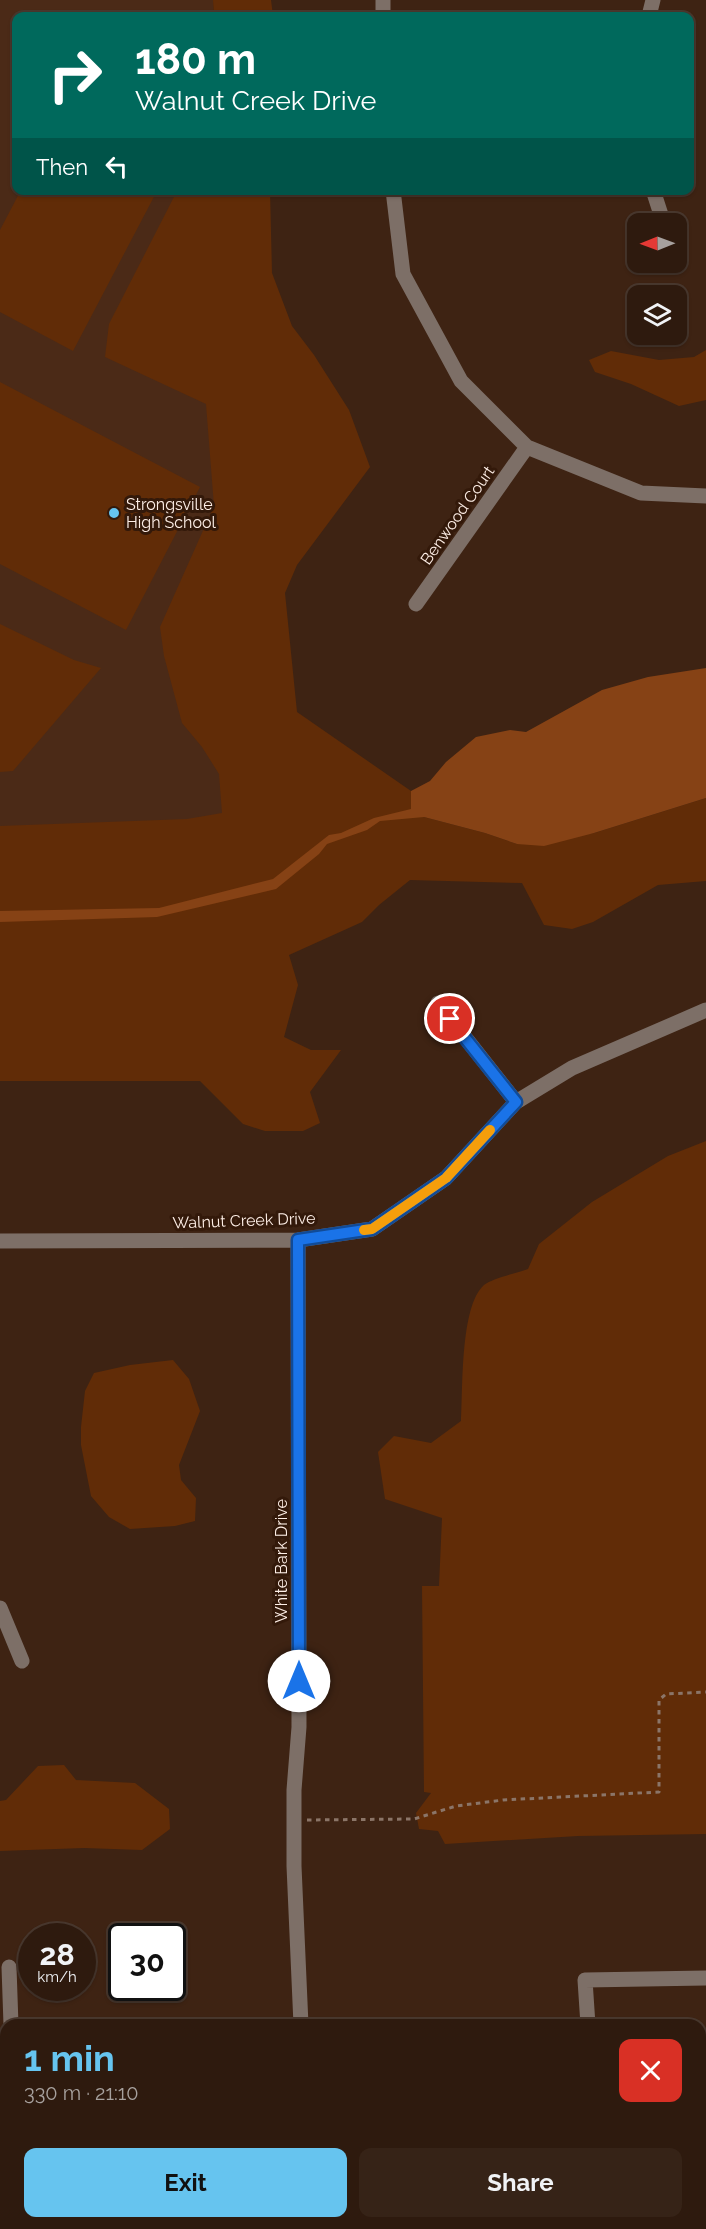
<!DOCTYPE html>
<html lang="en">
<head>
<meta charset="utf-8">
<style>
  body { margin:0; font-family:Raleway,sans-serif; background:#362317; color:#f1f3f6; height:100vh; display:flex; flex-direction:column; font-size:22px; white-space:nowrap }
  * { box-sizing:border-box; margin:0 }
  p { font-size:20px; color:#a7a19e }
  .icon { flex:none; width:33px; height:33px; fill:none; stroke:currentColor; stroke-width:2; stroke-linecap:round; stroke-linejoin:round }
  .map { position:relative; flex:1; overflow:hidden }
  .drawer { position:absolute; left:0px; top:2019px; width:706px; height:210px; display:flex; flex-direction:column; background:#2e1a0e; border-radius:18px 18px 0 0; box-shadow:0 2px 4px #0004,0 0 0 2px #49382e }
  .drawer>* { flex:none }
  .top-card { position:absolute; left:12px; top:12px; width:682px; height:183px; border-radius:12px; box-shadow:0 2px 4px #0004,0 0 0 2px #49382e; background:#00695c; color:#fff; overflow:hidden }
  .needle { width:39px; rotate:269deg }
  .fabs { position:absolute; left:627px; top:213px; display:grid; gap:12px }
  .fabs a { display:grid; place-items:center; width:60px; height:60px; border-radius:12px; background:#2e1a0e; box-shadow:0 2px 4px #0004,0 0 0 2px #49382e; font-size:30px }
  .speed { position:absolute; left:18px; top:1923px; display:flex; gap:12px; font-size:30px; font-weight:700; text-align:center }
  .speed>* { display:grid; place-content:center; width:78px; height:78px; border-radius:50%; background:#2e1a0e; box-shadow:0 2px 4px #0004,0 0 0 2px #49382e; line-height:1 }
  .speed small { font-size:15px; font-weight:400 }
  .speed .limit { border:3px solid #111; border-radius:9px; background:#fff; color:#111 }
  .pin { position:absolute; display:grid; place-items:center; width:51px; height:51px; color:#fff; margin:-26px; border:3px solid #fff; border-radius:50%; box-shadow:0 2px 6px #0007 }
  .me { position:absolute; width:66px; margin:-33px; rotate:0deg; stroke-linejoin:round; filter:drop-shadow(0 0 4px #0008) }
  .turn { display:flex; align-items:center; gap:21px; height:126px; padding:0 24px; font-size:27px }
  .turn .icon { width:78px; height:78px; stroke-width:2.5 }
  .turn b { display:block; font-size:42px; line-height:51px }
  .then { display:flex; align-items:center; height:57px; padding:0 24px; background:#0003; gap:12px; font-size:22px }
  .round { display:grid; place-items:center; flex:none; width:63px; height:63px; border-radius:12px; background:#362317 }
  .head { display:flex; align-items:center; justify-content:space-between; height:102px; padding:0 24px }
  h1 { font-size:36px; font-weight:700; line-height:45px; color:#66c4ef }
  .cta { display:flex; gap:12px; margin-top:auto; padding:12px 24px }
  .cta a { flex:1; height:69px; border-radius:12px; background:#66c4ef; color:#111; font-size:24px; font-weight:700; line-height:69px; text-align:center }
  .cta a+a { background:#362317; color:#f1f3f6 }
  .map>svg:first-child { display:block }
  .built { fill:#4b2a17 }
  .green { fill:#612c07 }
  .water { fill:#864215 }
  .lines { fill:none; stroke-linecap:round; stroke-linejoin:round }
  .path { stroke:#8b7568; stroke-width:3; stroke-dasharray:4.5 4.5; stroke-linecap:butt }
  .street { stroke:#7d6f67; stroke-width:15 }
  .route-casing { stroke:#114b97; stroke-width:15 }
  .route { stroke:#1a73e8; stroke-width:10 }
  .slow { stroke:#f59e0b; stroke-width:10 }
  .poi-dot { fill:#66c4ef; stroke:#33190a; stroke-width:2 }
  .labels { text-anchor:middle; stroke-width:6; stroke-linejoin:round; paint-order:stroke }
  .poi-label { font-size:16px; fill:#feefe7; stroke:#33190a; text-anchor:start }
  .street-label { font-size:16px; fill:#feefe7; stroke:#33190a }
</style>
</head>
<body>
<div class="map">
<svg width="706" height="2229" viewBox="0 0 706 2229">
  <rect width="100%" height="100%" fill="#3e2313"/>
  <path class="built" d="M0,0h213l1,16h-198v174l203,1 22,760 -241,-1z"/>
  <path class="green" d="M213,0h58l2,16h-59z
    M21,190l136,1 -84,160 -73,-39v-82z
    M177,191h93l2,82 20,53 22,29 35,55 21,57 -73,98 -12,28 12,119 114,79v26h13l61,16 32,11 77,-11 112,-35v83l-48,4 -65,37 -21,7 -28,-4 -22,-42 -112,-3 -31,25 -17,17 -73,33 9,30 -14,52 27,13h30l-31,42 10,31 -17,8h-38l-22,-7 -43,-43h-200v-255l187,-7 35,-6 -3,-39 -17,-27 -20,-24 -18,-67 -4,-29 54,-121 -8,-102 -101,-47 4,-33z
    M706,350v50l-27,6 -48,-22 -36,-12 -6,-12 22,-9 48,9 35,-3z
    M0,382l200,105 -74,143 -126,-66z
    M0,624l74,36 27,8 -88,103 -13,1z
    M706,1141v693l-128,2 -133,8 -7,-13 -19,-2 -3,-16 15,-20 -7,-1 -2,-206h17l3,-68 -57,-19 -7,-47 16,-16 37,7 30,-22c2,-32 -1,-115 23,-136 9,-7 33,-12 44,-16l11,-25 53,-42 76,-46z
    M173,1360l16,19 11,32 -21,54 2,15 15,18 -1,23 -20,5 -45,3 -21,-12 -18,-21 -10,-51v-18l4,-36 9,-18 36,-8z
    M64,1765l12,15 59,3 34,26 1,20 -28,21 -58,-2 -84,3v-50l6,-1 32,-34z"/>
  <path class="water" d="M706,668v130l-112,35 -50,13 -27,-2 -32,-11 -61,-16 -44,4 -13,9 -40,14 -8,10 -43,35 -119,28 -157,5v-11l159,-3 114,-29 56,-44 12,-2 33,-15 37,-9v-18l19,-10 16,-19 30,-25 34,-7 16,2 76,-42 46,-13z"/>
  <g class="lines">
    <path class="path" d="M307,1820l107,-1 42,-13 47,-6 156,-8v-92l7,-6 40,-2"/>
    <path class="street" d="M383,0v16
      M649,16l4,-16
      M393,190l10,84 58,107 66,66 114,46 65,3
      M653,190l11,34
      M416,604l111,-157
      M438,1003l78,99
      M298,1240l1,487 -5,63v76l7,159
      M0,1241l298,-1 74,-11 74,-51 70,-76 56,-34 134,-58
      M0,1608l22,53
      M9,1967l2,58
      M588,2025l-3,-45 121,-2
      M0,2154h6
      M50,2223v6
      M310,2223v6
      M650,2223l5,6"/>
  </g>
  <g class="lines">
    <defs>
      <path id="route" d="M299,1681l-1,-441 74,-11 74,-51 70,-76 -66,-83"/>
    </defs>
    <use href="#route" class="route-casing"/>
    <use href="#route" class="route"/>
    <path class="slow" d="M364,1230l8,-1 74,-51 44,-48"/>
  </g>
  <circle class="poi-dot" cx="114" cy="513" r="6"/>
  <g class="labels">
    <g class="poi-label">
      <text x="126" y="510">Strongsville<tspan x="126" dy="18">High School</tspan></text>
    </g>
    <g class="street-label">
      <text transform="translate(457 515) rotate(-55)" y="6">Benwood Court</text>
      <text transform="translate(244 1220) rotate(-2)" y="6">Walnut Creek Drive</text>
      <text transform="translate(281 1561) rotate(-90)" y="6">White Bark Drive</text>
    </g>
  </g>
</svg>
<div class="fabs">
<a><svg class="needle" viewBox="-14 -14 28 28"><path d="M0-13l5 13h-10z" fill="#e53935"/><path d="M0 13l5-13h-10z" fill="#a7a19e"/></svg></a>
<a><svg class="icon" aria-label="layers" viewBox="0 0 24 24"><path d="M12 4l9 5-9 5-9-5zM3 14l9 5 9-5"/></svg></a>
</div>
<div class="speed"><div>28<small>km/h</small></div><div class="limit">30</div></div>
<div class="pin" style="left:450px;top:1019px;background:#d93025"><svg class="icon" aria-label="arrive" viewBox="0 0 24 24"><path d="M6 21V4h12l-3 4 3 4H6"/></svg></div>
<svg class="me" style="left:299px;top:1681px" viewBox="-20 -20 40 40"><circle r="19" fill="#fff"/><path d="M0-13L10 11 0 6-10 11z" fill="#1a73e8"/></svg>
<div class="top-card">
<div class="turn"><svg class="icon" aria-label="right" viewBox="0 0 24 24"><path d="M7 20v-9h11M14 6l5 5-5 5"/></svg><div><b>180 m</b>Walnut Creek Drive</div></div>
<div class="then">Then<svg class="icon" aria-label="left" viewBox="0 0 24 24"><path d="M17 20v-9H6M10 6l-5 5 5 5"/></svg></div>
</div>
<section class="drawer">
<div class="head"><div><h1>1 min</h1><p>330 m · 21:10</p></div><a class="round" style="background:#d93025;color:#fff"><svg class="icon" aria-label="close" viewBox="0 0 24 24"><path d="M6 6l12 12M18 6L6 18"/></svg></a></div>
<div class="cta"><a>Exit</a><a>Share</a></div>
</section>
</div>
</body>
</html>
